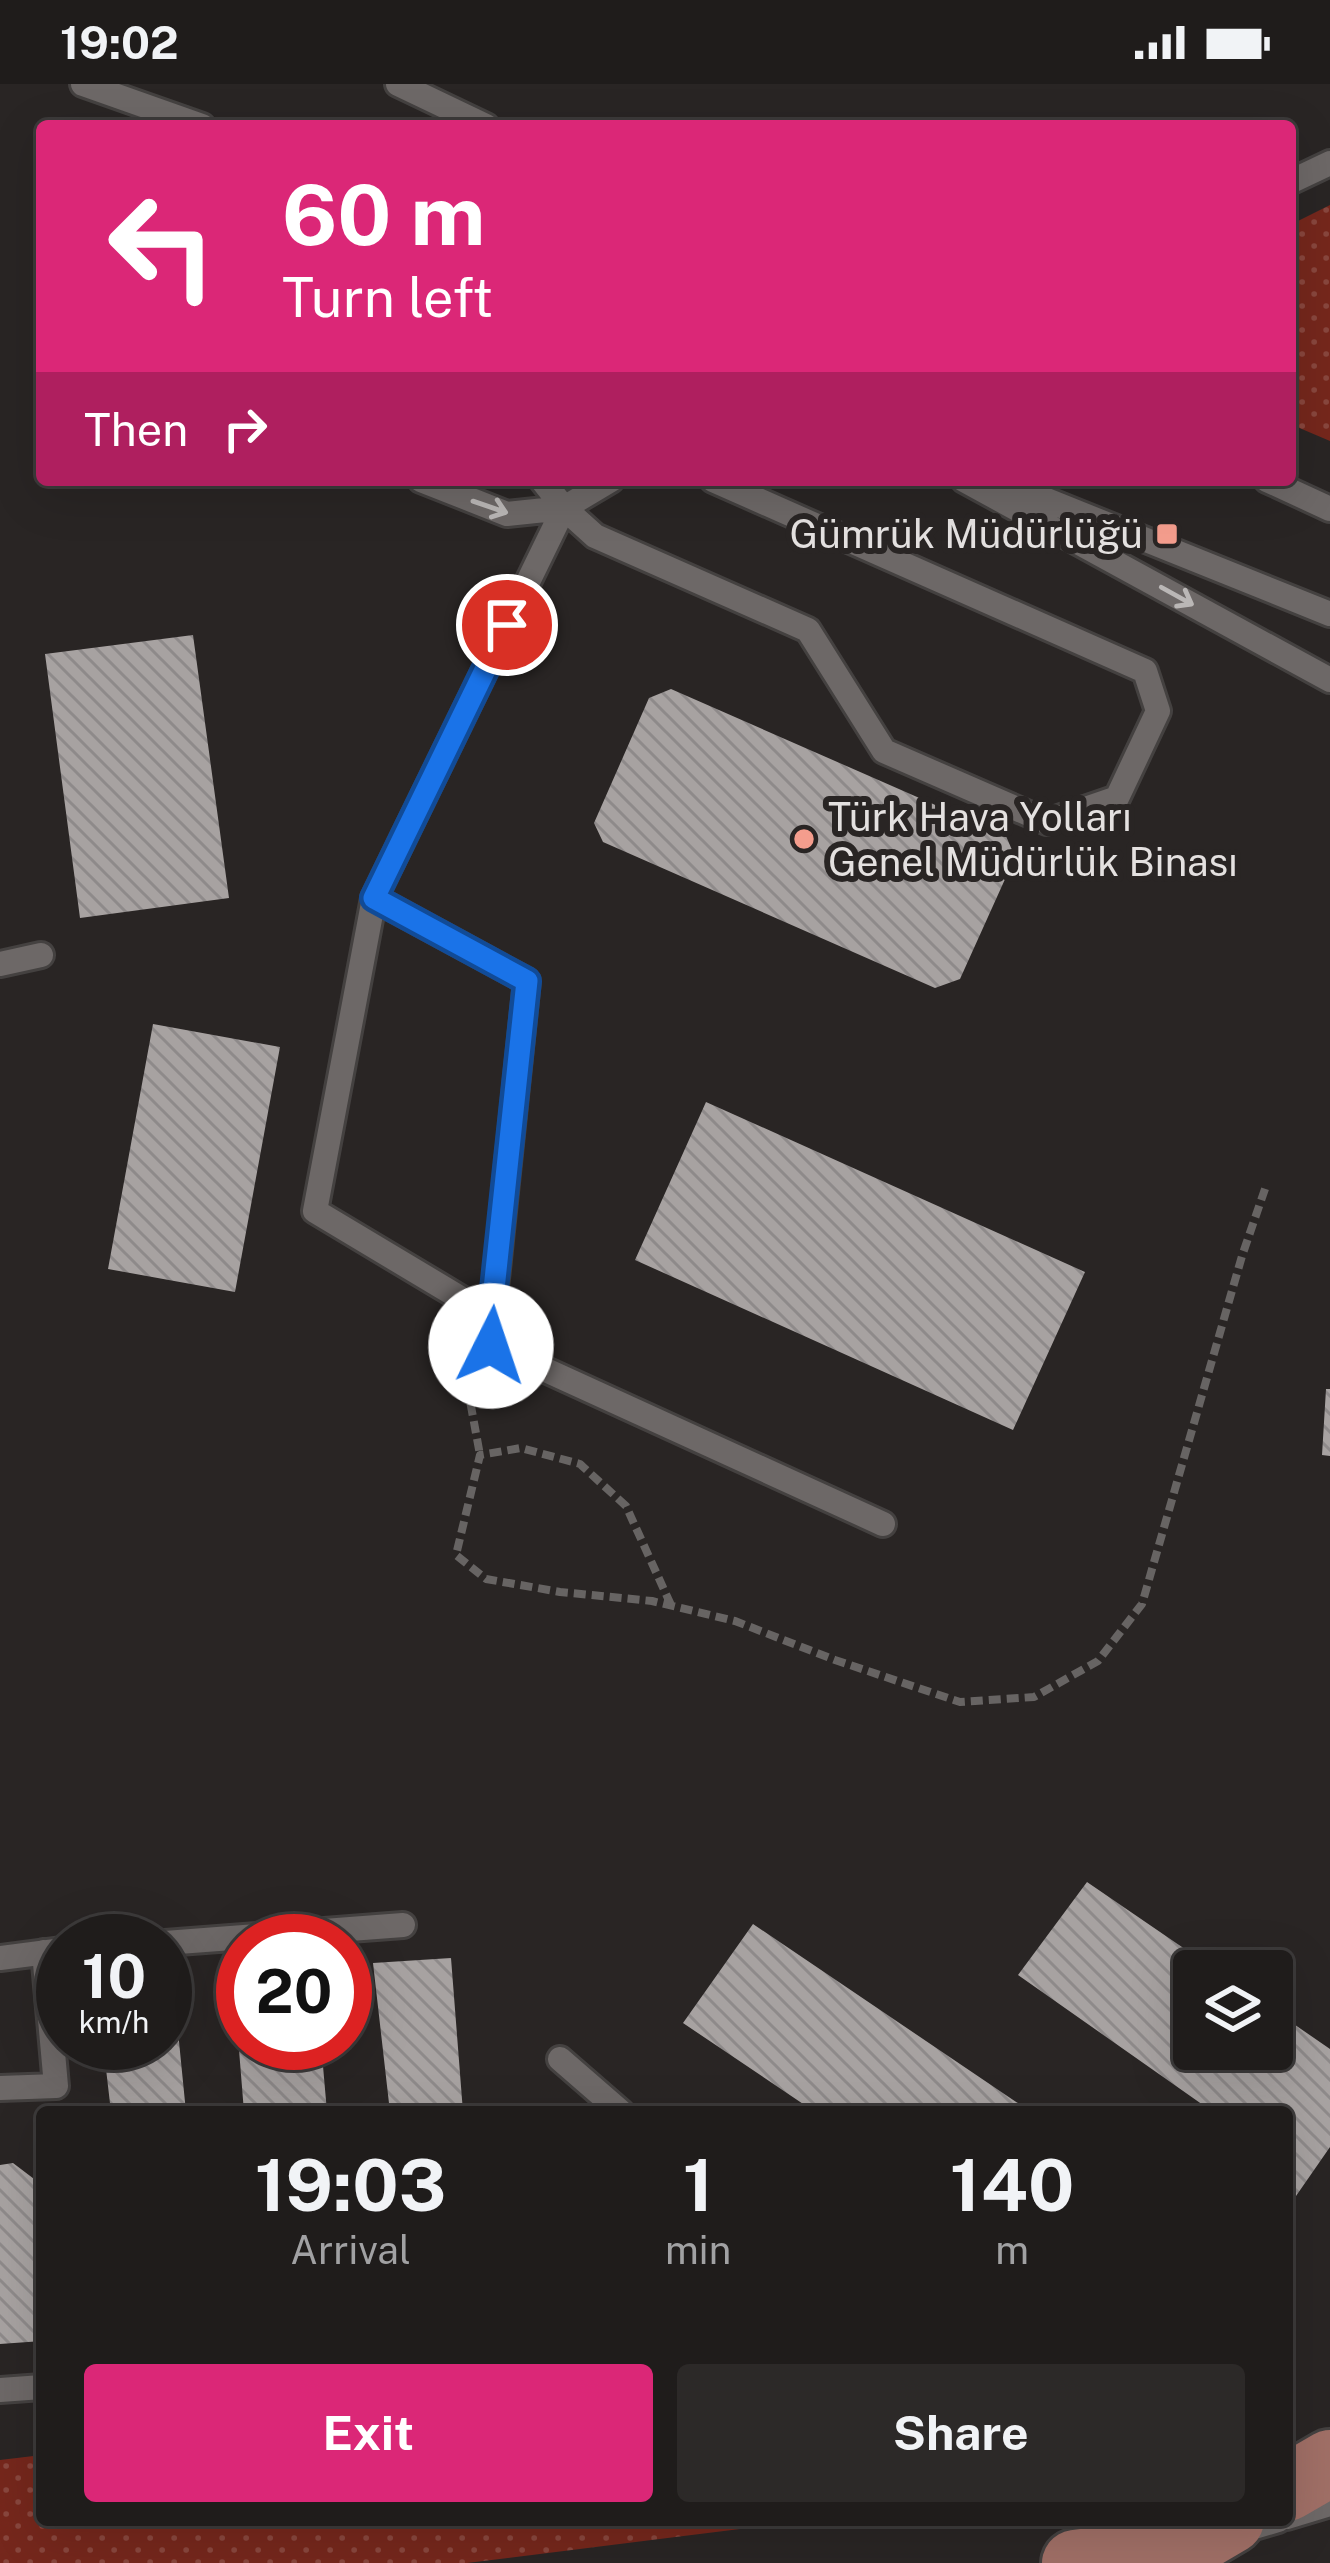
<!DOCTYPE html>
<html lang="en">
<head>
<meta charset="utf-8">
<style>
  body { margin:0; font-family:"Public Sans",sans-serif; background:#2c2928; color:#f1f3f6; height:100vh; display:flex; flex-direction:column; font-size:45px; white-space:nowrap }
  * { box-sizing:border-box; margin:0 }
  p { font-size:39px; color:#a1a1a3 }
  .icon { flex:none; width:66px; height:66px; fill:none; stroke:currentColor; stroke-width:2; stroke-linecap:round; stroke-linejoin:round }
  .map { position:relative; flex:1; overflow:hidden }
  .panel { position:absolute; left:36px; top:2022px; width:1257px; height:420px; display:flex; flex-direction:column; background:#1f1c1b; border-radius:12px; box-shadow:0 12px 48px #0002,0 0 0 3px #3c3a3a }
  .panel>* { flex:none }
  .top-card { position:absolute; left:36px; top:36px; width:1260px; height:366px; border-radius:12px; box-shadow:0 12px 48px #0002,0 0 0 3px #3c3a3a; background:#db2777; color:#fff; overflow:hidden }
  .fabs { position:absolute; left:1173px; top:1866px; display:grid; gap:24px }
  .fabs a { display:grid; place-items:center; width:120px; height:120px; border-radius:12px; background:#1f1c1b; box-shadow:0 12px 48px #0002,0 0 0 3px #3c3a3a; font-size:60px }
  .speed { position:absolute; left:36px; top:1830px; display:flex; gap:24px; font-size:60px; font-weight:700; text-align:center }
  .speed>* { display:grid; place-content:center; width:156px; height:156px; border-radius:50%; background:#1f1c1b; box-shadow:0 12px 48px #0002,0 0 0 3px #3c3a3a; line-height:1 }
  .speed small { font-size:30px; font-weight:400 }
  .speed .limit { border:18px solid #d22; background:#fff; color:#111 }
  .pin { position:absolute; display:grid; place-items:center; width:102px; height:102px; color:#fff; margin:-51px; border:6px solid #fff; border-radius:50%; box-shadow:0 3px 12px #0007 }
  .me { position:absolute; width:132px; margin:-66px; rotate:4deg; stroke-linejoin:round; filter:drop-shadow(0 0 9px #0008) }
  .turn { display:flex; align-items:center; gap:42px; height:252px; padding:0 48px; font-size:54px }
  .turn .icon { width:156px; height:156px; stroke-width:2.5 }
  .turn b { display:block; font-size:84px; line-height:102px }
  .then { display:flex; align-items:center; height:114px; padding:0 48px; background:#0003; gap:24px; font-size:45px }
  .eta { display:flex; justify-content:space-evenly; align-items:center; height:204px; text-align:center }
  .eta b { font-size:72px; font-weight:700; line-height:84px }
  .cta { display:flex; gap:24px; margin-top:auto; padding:24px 48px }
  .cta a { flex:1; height:138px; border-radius:12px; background:#db2777; color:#fff; font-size:48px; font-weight:700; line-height:138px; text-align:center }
  .cta a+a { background:#2c2928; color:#f1f3f6 }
  .status { display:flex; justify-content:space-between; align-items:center; height:84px; padding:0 60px; background:#1f1c1b; direction:ltr }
  .status svg { height:33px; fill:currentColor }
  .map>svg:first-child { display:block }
  .grass { fill:url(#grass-dots) }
  .building { fill:url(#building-back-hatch) }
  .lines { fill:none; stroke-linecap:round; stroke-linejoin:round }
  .lane-casing { stroke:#444140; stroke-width:30 }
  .primary-casing { stroke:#444140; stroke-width:72 }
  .path { stroke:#676463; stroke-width:8; stroke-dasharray:12 6; stroke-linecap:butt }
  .lane { stroke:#6d6867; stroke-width:24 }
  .primary { stroke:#a06f66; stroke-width:66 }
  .oneway { stroke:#bab7b6 }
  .route-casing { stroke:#114b97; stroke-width:30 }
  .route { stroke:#1a73e8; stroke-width:21 }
  .poi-dot { fill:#f49d8d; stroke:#292524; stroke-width:4.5 }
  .labels { text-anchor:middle; stroke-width:12; stroke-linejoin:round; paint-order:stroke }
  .poi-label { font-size:39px; fill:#e4e1e0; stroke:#292524; text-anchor:end }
</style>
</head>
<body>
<div class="status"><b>19:02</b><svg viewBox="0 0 49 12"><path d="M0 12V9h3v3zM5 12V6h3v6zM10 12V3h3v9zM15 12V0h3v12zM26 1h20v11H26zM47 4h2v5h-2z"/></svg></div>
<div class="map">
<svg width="1330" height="2479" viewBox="0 0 1330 2479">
  <defs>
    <pattern id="grass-dots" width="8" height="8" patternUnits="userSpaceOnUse" patternTransform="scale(3)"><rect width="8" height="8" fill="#75271c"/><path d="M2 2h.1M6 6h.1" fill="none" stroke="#88463d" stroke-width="1.8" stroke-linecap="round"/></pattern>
    <pattern id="building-back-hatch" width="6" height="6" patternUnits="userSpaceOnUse" patternTransform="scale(3)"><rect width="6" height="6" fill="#a7a2a1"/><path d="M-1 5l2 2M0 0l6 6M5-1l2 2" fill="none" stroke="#8e8a8a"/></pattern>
  </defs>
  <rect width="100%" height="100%" fill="#292524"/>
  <path class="grass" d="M1330,121v236l-40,-17v-199z
    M42,2371v65h770l-345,43h-467v-103z"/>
  <path class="building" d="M193,551l36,263 -149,20 -35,-264z
    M671,605l335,147 9,21 -55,122 -25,9 -332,-146 -9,-19 55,-125z
    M153,940l127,23 -45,245 -127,-23z
    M706,1018l379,170 -72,158 -378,-170z
    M1326,1305h4v67l-8,-1z
    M1087,1798l130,89h-23v78h78v-40l58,40v98l-43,62v-97h-74l-195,-137z
    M753,1840l278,188h-216l-132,-89z
    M451,1874l12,154h-73l-17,-149z
    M243,1890v69h78l6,69h-83l-11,-137z
    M165,1897h8l13,131h-75l-8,-69h62z
    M13,2079l29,22v156l-42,3v-179z"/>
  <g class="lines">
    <defs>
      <path id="lane" d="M83,0l119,42
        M398,0l88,42
        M1290,98l40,-19
        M421,396l86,34 57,-6 47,-28
        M542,396l22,28 31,28 213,94 76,121 163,71 70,-24 41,-87 -13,-40 -432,-191
        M964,396l366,200
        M997,396l333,134
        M1267,396l63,29
        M564,424l-190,390 -59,313 177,106 -1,28 392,179
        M374,814l153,83 -35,336
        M0,880l41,-9
        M165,1859l238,-18
        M0,1874l63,-8
        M560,1975l61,53
        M0,2004l56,-2 -12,-134
        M0,2306l42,-3
        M1287,2433l43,-13
        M1234,2449l44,-13"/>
      <path id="primary" d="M1287,2404l43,-25
        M1075,2479l107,-14 49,-29"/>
    </defs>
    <use href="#lane" class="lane-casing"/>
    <use href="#primary" class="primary-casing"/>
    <path class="path" d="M464,1284l16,87
      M671,1521l-45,-99 -46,-42 -59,-16 -41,7 -24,100 30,24 74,13 92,9 83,20 100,39 125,42 74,-5 64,-36 44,-57 100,-348 24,-70"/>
    <use href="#lane" class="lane"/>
    <use href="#primary" class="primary"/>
  </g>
  <defs><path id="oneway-shaft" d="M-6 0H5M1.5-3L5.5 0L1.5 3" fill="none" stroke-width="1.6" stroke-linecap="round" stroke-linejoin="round" transform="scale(3)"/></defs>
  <g class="oneway">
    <use href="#oneway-shaft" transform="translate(490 423) rotate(19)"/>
    <use href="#oneway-shaft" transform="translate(1177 512) rotate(29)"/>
  </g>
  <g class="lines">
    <defs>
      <path id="route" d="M491,1262v-29l36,-336 -153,-83 133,-273"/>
    </defs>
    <use href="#route" class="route-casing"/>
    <use href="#route" class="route"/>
  </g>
  <g class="poi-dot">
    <rect x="1155" y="438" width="24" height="24" rx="6"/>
    <circle cx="804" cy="755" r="12"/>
  </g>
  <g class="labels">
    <g class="poi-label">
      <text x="1143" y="464">Gümrük Müdürlüğü</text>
      <text x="828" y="747" text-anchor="start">Türk Hava Yolları<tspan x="828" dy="45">Genel Müdürlük Binası</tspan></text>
    </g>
  </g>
</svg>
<div class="fabs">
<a><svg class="icon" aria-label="layers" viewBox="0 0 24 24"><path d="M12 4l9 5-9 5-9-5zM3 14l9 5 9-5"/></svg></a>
</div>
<div class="speed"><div>10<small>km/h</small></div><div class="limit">20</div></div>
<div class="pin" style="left:507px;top:541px;background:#d93025"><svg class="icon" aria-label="arrive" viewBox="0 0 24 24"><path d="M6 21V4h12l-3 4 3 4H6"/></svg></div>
<svg class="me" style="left:491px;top:1262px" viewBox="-20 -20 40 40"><circle r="19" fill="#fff"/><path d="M0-13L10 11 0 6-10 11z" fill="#1a73e8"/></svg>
<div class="top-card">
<div class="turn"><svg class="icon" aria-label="left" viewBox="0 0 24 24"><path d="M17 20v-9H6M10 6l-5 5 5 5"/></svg><div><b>60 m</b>Turn left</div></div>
<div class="then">Then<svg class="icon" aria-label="right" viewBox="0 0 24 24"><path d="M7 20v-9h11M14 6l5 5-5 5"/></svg></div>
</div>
<section class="panel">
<div class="eta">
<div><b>19:03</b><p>Arrival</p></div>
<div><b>1</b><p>min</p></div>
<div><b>140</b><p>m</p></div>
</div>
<div class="cta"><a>Exit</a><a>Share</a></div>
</section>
</div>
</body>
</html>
